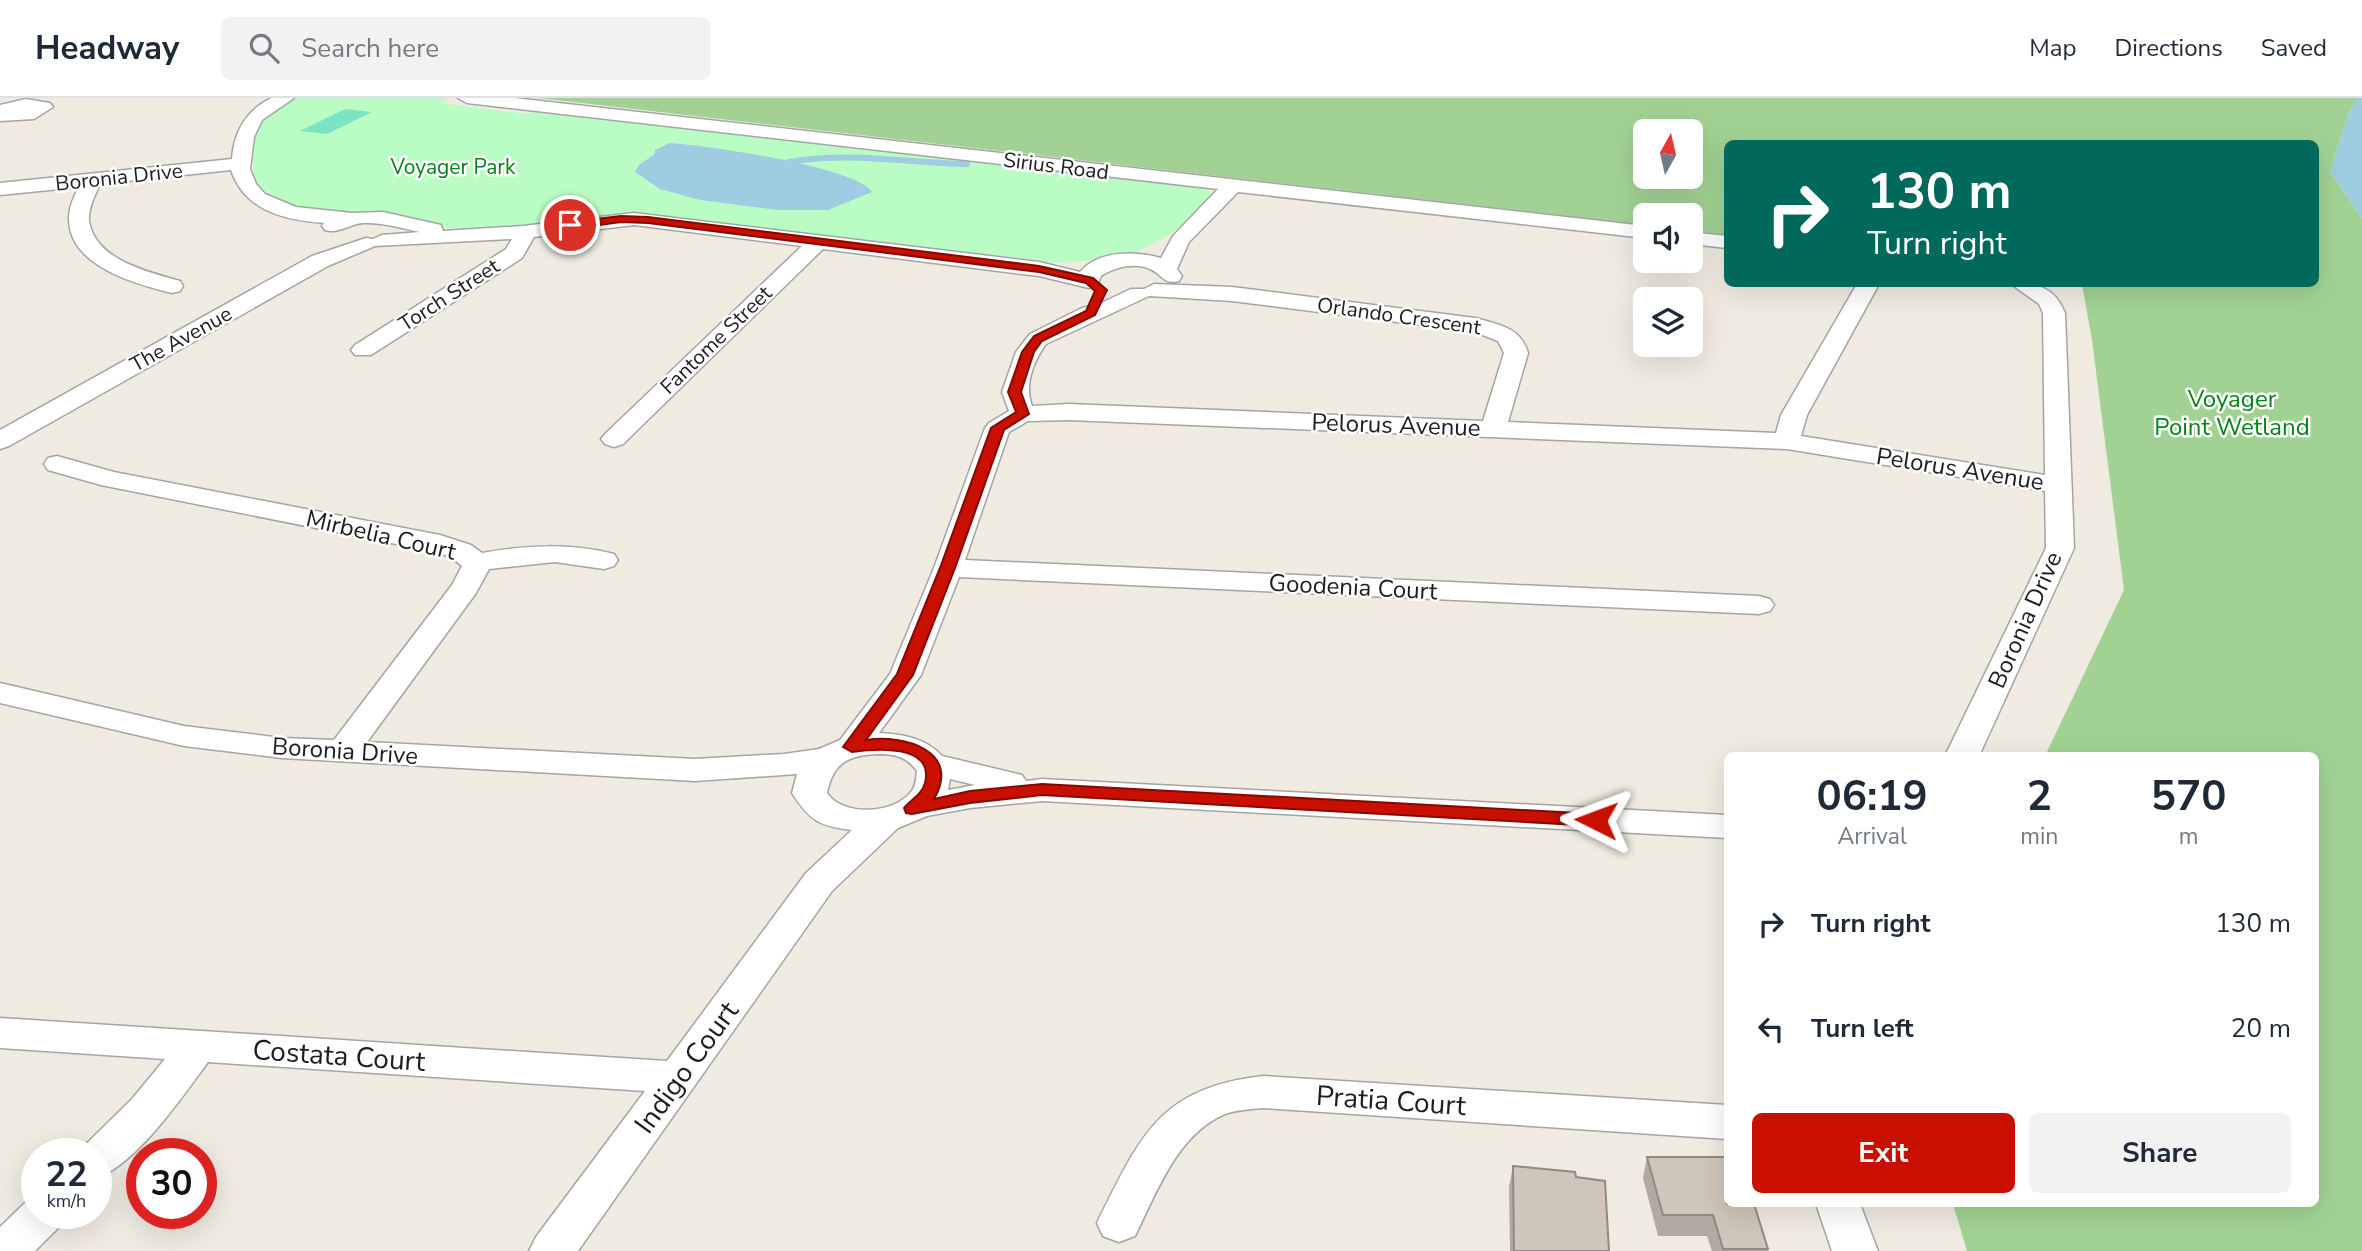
<!DOCTYPE html>
<html lang="en">
<head>
<meta charset="utf-8">
<style>
  body { margin:0; font-family:"Nunito Sans",sans-serif; background:#f2f2f3; color:#1f2937; height:100vh; display:flex; flex-direction:column; font-size:26px; white-space:nowrap }
  * { box-sizing:border-box; margin:0 }
  p { font-size:23px; color:#747a83 }
  .icon { flex:none; width:38px; height:38px; fill:none; stroke:currentColor; stroke-width:2; stroke-linecap:round; stroke-linejoin:round }
  .map { position:relative; flex:1; overflow:hidden }
  .panel { position:absolute; left:1724px; top:654px; width:595px; height:455px; display:flex; flex-direction:column; background:#fff; border-radius:10px; box-shadow:0 7px 28px #0002 }
  .panel>* { flex:none }
  .top-card { position:absolute; left:1724px; top:42px; width:595px; height:147px; border-radius:10px; box-shadow:0 7px 28px #0002; background:#00695c; color:#fff; overflow:hidden }
  .needle { width:46px; rotate:8deg }
  .buttons { position:absolute; left:1633px; top:21px; display:grid; gap:14px }
  .buttons a { display:grid; place-items:center; width:70px; height:70px; border-radius:10px; background:#fff; box-shadow:0 7px 28px #0002; font-size:35px }
  .speed { position:absolute; left:21px; top:1040px; display:flex; gap:14px; font-size:35px; font-weight:700; text-align:center }
  .speed>* { display:grid; place-content:center; width:91px; height:91px; border-radius:50%; background:#fff; box-shadow:0 7px 28px #0002; line-height:1 }
  .speed small { font-size:18px; font-weight:400 }
  .speed .limit { border:10px solid #d22; background:#fff; color:#111 }
  .pin { position:absolute; display:grid; place-items:center; width:60px; height:60px; color:#fff; margin:-30px; border:4px solid #fff; border-radius:50%; box-shadow:0 2px 7px #0007 }
  .me { position:absolute; width:77px; margin:-38px; rotate:273deg; stroke-linejoin:round; filter:drop-shadow(0 0 5px #0008) }
  .turn { display:flex; align-items:center; gap:24px; height:147px; padding:0 28px; font-size:32px }
  .turn .icon { width:91px; height:91px; stroke-width:2.5 }
  .turn b { display:block; font-size:49px; line-height:60px }
  .eta { display:flex; justify-content:space-evenly; align-items:center; height:119px; text-align:center }
  .eta b { font-size:42px; font-weight:700; line-height:49px }
  .button { display:flex; gap:14px; margin-top:auto; padding:14px 28px }
  .button a { flex:1; height:80px; border-radius:10px; background:#c90f00; color:#fff; font-size:28px; font-weight:700; line-height:80px; text-align:center }
  .button a+a { background:#f2f2f3; color:#1f2937 }
  ul { padding:0; list-style:none }
  li { display:flex; align-items:center; gap:21px; height:105px; padding:0 28px }
  li div { flex:1 }
  li b { display:block; font-size:26px }
  li em { font-style:normal }
  header { display:flex; align-items:center; gap:42px; box-sizing:border-box; height:98px; padding:0 35px; background:#fff; border-bottom:2px solid #e0e1e3 }
  header strong { font-size:33px }
  nav { display:flex; gap:38px; margin-inline-start:auto; font-size:24px }
  .search { width:490px; height:63px; background:#f2f2f3; display:flex; align-items:center; gap:18px; box-sizing:border-box; padding:0 24px; border-radius:10px; color:#747a83; font-size:26px }
  .map>svg:first-child { display:block }
  .forest { fill:#a1d293; fill-rule:evenodd }
  .park { fill:#bafdc4 }
  .pitch { fill:#79e5c3 }
  .water { fill:#9ecce0 }
  .lines { fill:none; stroke-linecap:round; stroke-linejoin:round }
  .stream { stroke:#9ecce0; stroke-width:6 }
  .minor-casing { stroke:#a4a4a4; stroke-width:3 }
  .minor { fill:#fff; fill-rule:evenodd }
  .wall { fill:#b2a9a0 }
  .building { fill:#cfc5ba; stroke:#918a82; stroke-width:2 }
  .route { fill:#c90f00; stroke:#830a00; stroke-width:2 }
  .labels { text-anchor:middle; stroke-width:5; stroke-linejoin:round; paint-order:stroke }
  .far-street-label { font-size:21px; fill:#1d1d1d; stroke:#fff }
  .far-park-label { font-size:21px; fill:#038317; stroke:#fff }
  .park-label { font-size:24px; fill:#038317; stroke:#fff }
  .street-label { font-size:24px; fill:#1d1d1d; stroke:#fff }
  .near-street-label { font-size:28px; fill:#1d1d1d; stroke:#fff }
</style>
</head>
<body>
<header>
<strong>Headway</strong>
<div class="search"><svg class="icon" aria-label="search" viewBox="0 0 24 24"><circle cx="10" cy="10" r="6"/><path d="M15 15l6 6"/></svg>Search here</div>
<nav><a>Map</a><a>Directions</a><a>Saved</a></nav>
</header>
<div class="map">
<svg width="2362" height="1153" viewBox="0 0 2362 1153">
  <rect width="100%" height="100%" fill="#efebe1"/>
  <path class="forest" d="M538,0h1820l-9,15 -19,59 32,46v1033h-395l-14,-47h362v-448h-270l79,-166 -32,-250 -10,-56h233v-140h-588v91l-36,-5 -1,-15h-45v10zM1645,33h45v46h-45z"/>
  <path class="park" d="M296,0h147l5,1 -8,4 89,11 8,-5 647,75 20,4 9,6c-53,59 -86,66 -162,69l-419,-49 -152,15 -33,-1 -52,-15 -69,2 -42,-12 -28,-18c-8,-43 -2,-69 40,-87z"/>
  <path class="pitch" d="M345,11l27,3 -45,22 -27,-3z"/>
  <path class="water" d="M2358,0h4v120l-32,-46 19,-59z
    M670,45c33,2 187,24 202,49l-44,18h-51l-77,-10 -40,-11 -25,-17 4,-7 16,-11v-4z"/>
  <g class="lines">
    <path class="stream" d="M789,64c60,-11 118,1 178,2"/>
    <defs>
      <path id="minor" d="M271,0h23l-32,22 -8,17 -4,32 6,15 9,10 31,13 56,6 31,-1 58,13 2,6 80,-5 111,-13 405,49 41,10c18,-22 56,-21 81,-14l12,-22 45,-47 -751,-86 -9,-5h56l1131,128v12l-407,-46 -49,50 -12,27 5,7 -3,5c-16,4 -17,-7 -29,-12 -15,-7 -36,-2 -49,7l-4,10 -8,2 -50,-12 -216,-27 -200,195 -9,3 -9,-3 -4,-5 4,-5 197,-188 -168,-21 -100,12 -12,21 -151,97h-16l-4,-5 4,-5 151,-96 6,-10 -137,7 -47,20 -319,180 -9,3v-19l312,-174 54,-18 7,1 9,-4 38,-3c-19,-4 -37,-10 -57,-9 -13,1 -25,11 -38,7l-3,-4 2,-3c-40,-3 -79,-12 -93,-53l-131,14c-5,11 -12,25 -11,37 6,39 59,51 91,60l3,5 -3,5 -8,2c-36,-9 -104,-27 -103,-75 0,-11 5,-22 10,-31l-79,8v-12l232,-24c2,-28 14,-48 39,-61z
        M26,1l24,4 3,4 -19,12 -34,2v-16z
        M1690,134l37,4v12l-37,-4z
        M1154,186l78,3 243,31c22,6 46,9 53,35l-20,69 268,11 5,-18 76,-131h22l-72,131 -6,21 244,39 -2,-162 -4,-9 -28,-20c26,-2 44,4 54,29l9,235 -95,208h-34l101,-208 -1,-57 -258,-42 -718,-29 -41,1 -19,11 -44,128 794,36 11,3 4,6 -4,6 -11,3 -800,-37 -38,98 -42,58c23,1 47,5 63,23l80,19 4,6 16,-2 685,36v23l-685,-37 -72,7 -43,8 -29,12 -66,63 -254,360h-49l7,-14 109,-146 -437,-29c-25,34 -72,103 -112,116v-25h-18l3,-4 51,-50 33,-40 -165,-11v-30l667,43 139,-188 46,-43c-33,-4 -42,-9 -60,-37l5,-19 -102,7 -413,-23 -98,-12 -184,-43v-20l184,43 98,12 52,2 118,-155 10,-19 -11,-9 -15,-5 -335,-67 -53,-15 -4,-6 4,-6 9,-2 57,16 326,63 31,10 11,8c46,-8 87,-10 132,1l4,6 -4,6 -10,3 -49,-7 -66,7 -13,24 -109,149 328,17 89,-5 35,-5 21,-9 50,-66 44,-106 51,-140 4,-5 20,-12 -7,-19 14,-40 14,-18 52,-26 17,-4 32,-15h13zM1149,198l83,5 243,31 23,9 6,12 -21,68 -414,-17 -37,2c-8,-21 1,-44 14,-62zM879,656c16,0 28,3 38,17 -1,7 -1,16 -6,21 -17,22 -68,25 -84,1 6,-30 21,-38 52,-39zM950,681l25,6 -27,5z
        M1263,978l464,29v34l-464,-31c-12,1 -27,2 -38,6 -48,20 -69,80 -90,122l-16,6 -16,-6 -6,-13c43,-86 61,-135 166,-147z
        M37,1099v16h29l-6,13 -25,25h-35v-24l28,-27z
        M1816,1106h44l18,47h-46z"/>
    </defs>
    <use href="#minor" class="minor-casing"/>
    <use href="#minor" class="minor"/>
  </g>
  <path class="wall" d="M1647,1059l121,92v2h-56l-5,-15h-49l-15,-58z
    M1513,1068l63,11 33,74h-99l-1,-64z"/>
  <path class="building" d="M1647,1059h80v47h27l14,45h-45l-10,-34h-50z
    M1513,1068l62,6 1,5 29,4 4,70h-95z"/>
  <path class="route" d="M621,118l27,1 391,49 54,12 14,12 -12,25 -53,26 -8,11 -13,40 8,22 -25,16 -49,138 -42,107 -47,65c38,-6 96,11 68,59l36,-8 72,-7 554,30 8,6 -8,6 -554,-31 -72,8 -58,11 -6,-1 -2,-5c6,-8 18,-13 21,-25 10,-40 -52,-34 -73,-31l-9,-5 54,-73 43,-106 51,-140 25,-16 -8,-20 14,-40 12,-16 52,-25 9,-20 -9,-8 -47,-11 -391,-49 -27,-1 -51,7 -6,-4 6,-3z"/>
  <g class="labels">
    <g class="far-street-label">
      <text transform="translate(1056 68) rotate(7)" y="7">Sirius Road</text>
      <text transform="translate(119 79) rotate(-6)" y="7">Boronia Drive</text>
      <text transform="translate(449 197) rotate(-33)" y="7">Torch Street</text>
      <text transform="translate(1399 218) rotate(8)" y="7">Orlando Crescent</text>
      <text transform="translate(181 241) rotate(-29)" y="7">The Avenue</text>
      <text transform="translate(716 242) rotate(-44)" y="7">Fantome Street</text>
    </g>
    <g class="far-park-label">
      <text x="453" y="76">Voyager Park</text>
    </g>
    <g class="park-label">
      <text x="2232" y="309">Voyager<tspan x="2232" dy="28">Point Wetland</tspan></text>
    </g>
    <g class="street-label">
      <text transform="translate(1396 327) rotate(2)" y="8">Pelorus Avenue</text>
      <text transform="translate(1960 371) rotate(9)" y="8">Pelorus Avenue</text>
      <text transform="translate(381 437) rotate(13)" y="8">Mirbelia Court</text>
      <text transform="translate(1353 489) rotate(3)" y="8">Goodenia Court</text>
      <text transform="translate(2025 522) rotate(-66)" y="8">Boronia Drive</text>
      <text transform="translate(345 653) rotate(4)" y="8">Boronia Drive</text>
    </g>
    <g class="near-street-label">
      <text transform="translate(339 957) rotate(4)" y="10">Costata Court</text>
      <text transform="translate(686 969) rotate(-54)" y="10">Indigo Court</text>
      <text transform="translate(1391 1002) rotate(4)" y="10">Pratia Court</text>
    </g>
  </g>
</svg>
<div class="buttons">
<a><svg class="needle" viewBox="-14 -14 28 28"><path d="M0-13l5 13h-10z" fill="#e53935"/><path d="M0 13l5-13h-10z" fill="#747a83"/></svg></a>
<a><svg class="icon" aria-label="sound" viewBox="0 0 24 24"><path d="M4 9h4l5-4v14l-5-4H4zM17 9q2 3 0 6"/></svg></a>
<a><svg class="icon" aria-label="layers" viewBox="0 0 24 24"><path d="M12 4l9 5-9 5-9-5zM3 14l9 5 9-5"/></svg></a>
</div>
<div class="speed"><div>22<small>km/h</small></div><div class="limit">30</div></div>
<div class="pin" style="left:570px;top:127px;background:#d93025"><svg class="icon" aria-label="arrive" viewBox="0 0 24 24"><path d="M6 21V4h12l-3 4 3 4H6"/></svg></div>
<svg class="me" style="left:1596px;top:722px" viewBox="-20 -20 40 40"><path d="M0-17L14 15 0 8-14 15z" fill="#c90f00" stroke="#fff" stroke-width="4"/></svg>
<div class="top-card">
<div class="turn"><svg class="icon" aria-label="right" viewBox="0 0 24 24"><path d="M7 20v-9h11M14 6l5 5-5 5"/></svg><div><b>130 m</b>Turn right</div></div>
</div>
<section class="panel">
<div class="eta">
<div><b>06:19</b><p>Arrival</p></div>
<div><b>2</b><p>min</p></div>
<div><b>570</b><p>m</p></div>
</div>
<ul>
<li><svg class="icon" aria-label="right" viewBox="0 0 24 24"><path d="M7 20v-9h11M14 6l5 5-5 5"/></svg><div><b>Turn right</b></div><em>130 m</em></li>
<li><svg class="icon" aria-label="left" viewBox="0 0 24 24"><path d="M17 20v-9H6M10 6l-5 5 5 5"/></svg><div><b>Turn left</b></div><em>20 m</em></li>
</ul>
<div class="button"><a>Exit</a><a>Share</a></div>
</section>
</div>
</body>
</html>
